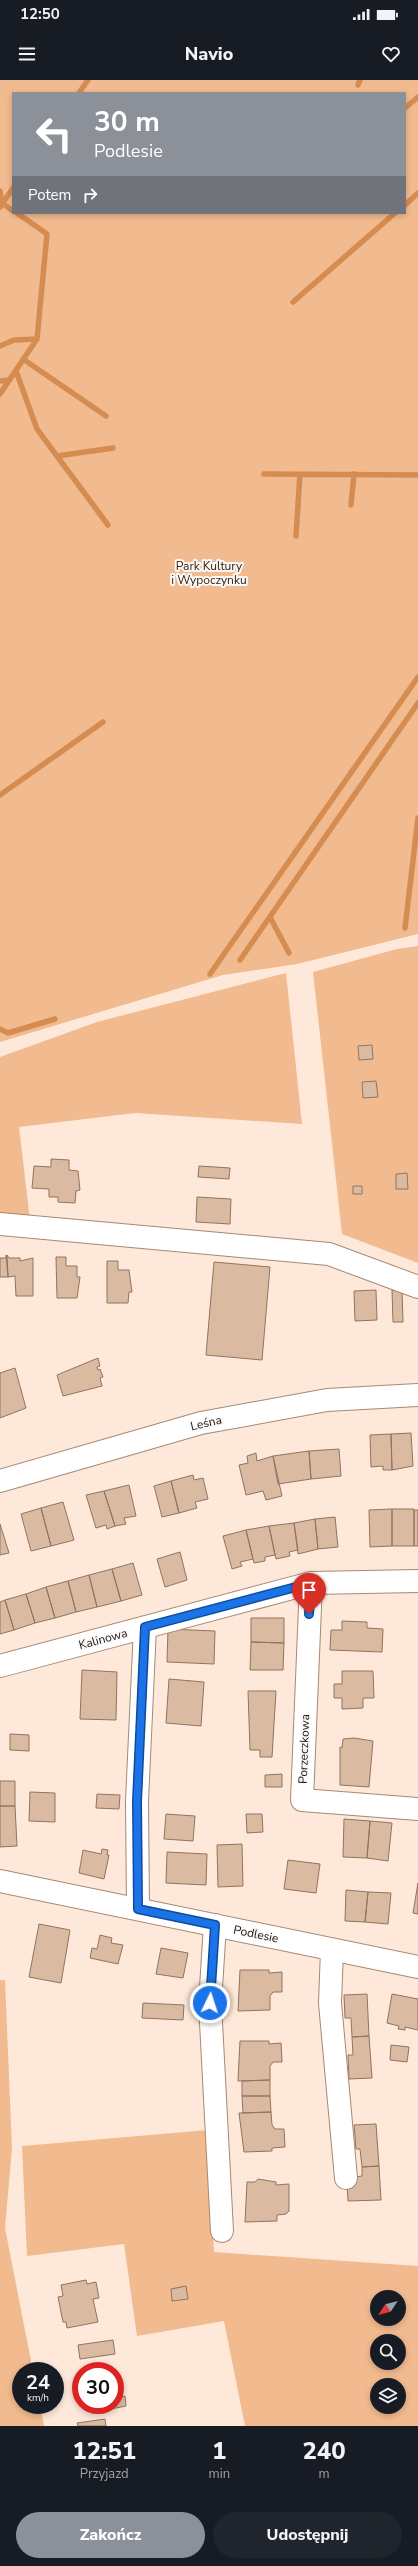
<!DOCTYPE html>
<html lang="pl">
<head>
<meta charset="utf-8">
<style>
  body { margin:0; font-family:"Nunito Sans",sans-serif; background:#20242c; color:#f1f3f6; height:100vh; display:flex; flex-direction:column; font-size:15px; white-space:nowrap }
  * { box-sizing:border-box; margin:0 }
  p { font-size:13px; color:#9ea1a6 }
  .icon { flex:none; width:22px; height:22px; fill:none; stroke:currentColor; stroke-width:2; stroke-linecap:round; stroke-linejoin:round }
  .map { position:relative; height:2346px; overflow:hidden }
  .side { display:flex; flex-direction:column; background:#171b24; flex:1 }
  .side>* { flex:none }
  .top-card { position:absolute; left:12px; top:12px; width:394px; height:122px; border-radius:0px; box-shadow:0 2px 6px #0003; background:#8c9099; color:#fff; overflow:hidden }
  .needle { width:26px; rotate:234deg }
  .controls { position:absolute; left:370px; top:2210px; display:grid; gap:8px }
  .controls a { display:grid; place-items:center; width:36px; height:36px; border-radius:50%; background:#171b24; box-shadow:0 2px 6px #0003; font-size:20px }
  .speed { position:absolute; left:12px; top:2282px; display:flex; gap:8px; font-size:20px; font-weight:700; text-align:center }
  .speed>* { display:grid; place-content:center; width:52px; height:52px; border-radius:50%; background:#171b24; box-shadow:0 2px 6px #0003; line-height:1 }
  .speed small { font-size:10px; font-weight:400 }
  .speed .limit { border:6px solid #d22; background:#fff; color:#111 }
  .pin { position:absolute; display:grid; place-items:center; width:34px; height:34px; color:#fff; margin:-41px -17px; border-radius:50% 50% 50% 0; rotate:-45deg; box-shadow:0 0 4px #0007 }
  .pin .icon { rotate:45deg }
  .me { position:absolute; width:44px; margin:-22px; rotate:4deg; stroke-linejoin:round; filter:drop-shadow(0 0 3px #0008) }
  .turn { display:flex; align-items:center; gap:14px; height:84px; padding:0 16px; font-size:18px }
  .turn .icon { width:52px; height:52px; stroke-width:2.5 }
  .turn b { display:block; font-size:28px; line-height:34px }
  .then { display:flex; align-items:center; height:38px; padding:0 16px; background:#0003; gap:8px; font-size:15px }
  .eta { display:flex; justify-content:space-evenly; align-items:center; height:68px; text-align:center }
  .eta b { font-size:24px; font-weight:800; line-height:28px }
  .button { display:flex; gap:8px; margin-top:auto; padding:8px 16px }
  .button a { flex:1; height:46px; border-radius:24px; background:#8c9099; color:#fff; font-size:16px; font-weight:800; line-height:46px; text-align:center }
  .button a+a { background:#20242c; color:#f1f3f6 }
  .status { display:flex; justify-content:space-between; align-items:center; height:28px; padding:0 20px; background:#171b24; direction:ltr }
  .status svg { height:11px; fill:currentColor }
  header { display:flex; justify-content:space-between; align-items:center; height:52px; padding:0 16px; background:#171b24; font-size:18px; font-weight:800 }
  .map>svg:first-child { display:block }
  .green { fill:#f2ba8f; fill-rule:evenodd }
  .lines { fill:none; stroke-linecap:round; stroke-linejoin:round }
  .stream { stroke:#d58c50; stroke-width:5.5 }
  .building { fill:#dbbaa2; stroke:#92745e }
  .minor-casing { stroke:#a78972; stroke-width:24 }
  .minor { stroke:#fff; stroke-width:22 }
  .route-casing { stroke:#114b97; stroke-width:10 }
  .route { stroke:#1a73e8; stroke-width:7 }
  .labels { text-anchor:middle; stroke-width:4; stroke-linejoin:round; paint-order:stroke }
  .park-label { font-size:12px; fill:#3e2106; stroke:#fafafa }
  .street-label { font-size:12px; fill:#1e130a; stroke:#fafafa }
</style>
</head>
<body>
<div class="status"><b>12:50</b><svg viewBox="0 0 49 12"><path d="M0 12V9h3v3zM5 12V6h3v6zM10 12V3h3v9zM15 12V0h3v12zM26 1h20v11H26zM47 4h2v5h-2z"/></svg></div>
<header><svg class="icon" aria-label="menu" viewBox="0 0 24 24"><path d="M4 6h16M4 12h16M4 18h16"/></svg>Navio<svg class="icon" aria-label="heart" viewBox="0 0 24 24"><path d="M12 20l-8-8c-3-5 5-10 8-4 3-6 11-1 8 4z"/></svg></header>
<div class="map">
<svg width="418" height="2346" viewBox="0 0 418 2346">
  <rect width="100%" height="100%" fill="#fde8d9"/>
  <path class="green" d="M0,0h418v854l-121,30 -74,11 -223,67zM13,13h392v120h-392z
    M418,866v317l-76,-29 -29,-262 84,-23z
    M286,893l16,151 -167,-11 -116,14 11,93 -30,2v-165l97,-35z
    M0,1900h5l7,168 -7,80 28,143h-12v34h19l4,21h-44z
    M208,2050l6,122 204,14v160h-173l-21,-105 -87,15 -13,-92 -97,12 -5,-110zM377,2217h22v22h-22zM377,2261h22v22h-22zM377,2305h22v22h-22z"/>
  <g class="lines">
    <path class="stream" d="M358,5l2,-5
      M79,13l9,-13
      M405,28l13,-11
      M0,111l2,12 11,8
      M405,125l13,-12
      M0,127l13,-19
      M293,222l102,-89
      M0,266l14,-6 23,-1
      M23,279l83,57
      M16,291l21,58 71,96
      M0,301l9,-1
      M0,314l37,-55 10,-105 -30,-21
      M57,376l56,-8
      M264,394l154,1
      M351,425l3,-31
      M296,456l4,-62
      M0,715l103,-73
      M270,837l19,36
      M405,848l13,-110
      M240,880l178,-257
      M210,894l208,-297
      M0,949l8,4 47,-14"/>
  </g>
  <path class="building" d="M372,965l1,14 -14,1 -1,-14z
    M376,1001l2,16 -15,1 -1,-16z
    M51,1079l18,1v10l9,1 2,19 -4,1 -1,12 -17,-1v-5h-9v-8l-17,-1 2,-22 17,1z
    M199,1086l31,2 -1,11 -31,-2z
    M407,1093l1,16h-12v-15z
    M353,1106h9v8h-9z
    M197,1117l34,2 -1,25 -34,-2z
    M6,1175l2,22h-8v-19h6z
    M7,1175l2,3h11v3l13,-3v38h-17l-1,-20 -7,1z
    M56,1177h10v9h11v11h3l-3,21h-20z
    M107,1181h11v9h11l3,22h-3l-1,11h-21z
    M214,1182l56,5 -8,93 -56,-5z
    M376,1210l1,30 -22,1 -1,-30z
    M392,1210h10l1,32h-10z
    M98,1278l2,8 -3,1 1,3 2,-1 3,8 -3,1 2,8 -39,10 -6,-21z
    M15,1288l11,40 -26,10v-45z
    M411,1353l2,33 -21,4 -1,-36z
    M391,1354l1,36h-9v-4l-12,1 -1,-32z
    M339,1369l2,27 -30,3 -2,-28z
    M309,1371l2,28 -33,5 -5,-28z
    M256,1373l1,8 16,-5 9,40 -16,4 -3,-9 -17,4 -7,-30 9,-2 -1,-7z
    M193,1395l1,5 9,-2 5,21 -13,3 2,6 -18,5 -8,-32z
    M171,1401l8,32 -17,4 -8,-31z
    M129,1405l7,31 -12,2 2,6 -11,2 -11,-35z
    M104,1411l11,35 -8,3 -1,-4 -10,3 -10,-33z
    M63,1422l11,38 -23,6 -10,-38z
    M41,1428l10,38 -20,5 -10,-37z
    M392,1429v37l-22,1 -1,-37z
    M392,1429h22v37h-22z
    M414,1430h4v36h-4z
    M335,1437l3,30 -20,2 -3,-30z
    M315,1439l3,30 -20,5 -4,-31z
    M294,1443l4,27 -9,2 1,4 -14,3 -7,-33z
    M0,1444l9,29 -9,2z
    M269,1446l6,29 -10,2v4l-11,2 -8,-33z
    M246,1450l7,29 -13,3 2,4 -10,3 -9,-33z
    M180,1472l7,28 -22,7 -8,-28z
    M133,1483l9,32 -21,6 -9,-32z
    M112,1489l9,32 -24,6 -8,-32z
    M89,1495l8,32 -21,5 -8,-31z
    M68,1501l8,31 -21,6 -9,-31z
    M46,1507l9,31 -20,5 -9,-29z
    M26,1514l9,29 -21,7 -9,-30z
    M5,1520l9,30 -14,4v-32z
    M251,1538h33v25l-33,-1z
    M342,1541l25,1v6l16,1 -1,23 -52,-2 1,-20h11z
    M168,1549l47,2 -1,33 -47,-2z
    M251,1562l33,1 -1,27h-33z
    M82,1590l35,2 -1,48 -36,-1z
    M342,1591h31l1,27h-11v10l-21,1v-11h-8v-14h8z
    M169,1599l35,3 -3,44 -35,-3z
    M248,1611h28l-4,66h-12v-7h-10z
    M10,1654l19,1v16l-19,-1z
    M354,1658l19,3 -4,46 -29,-2v-38l2,1 1,-9z
    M282,1694v13h-17v-12z
    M0,1701h15v25h-15z
    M30,1712l25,1v29l-26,-1z
    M97,1714l23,1 -1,14 -23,-1z
    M0,1726h15l2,40 -17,1z
    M166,1734l29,2 -2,25 -29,-2z
    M246,1734h16l1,18 -16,1z
    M344,1739l26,2 -3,37 -24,-1z
    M370,1741l22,2 -4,38 -21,-3z
    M242,1764l1,42 -25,1 -1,-42z
    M102,1769l6,1 -1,5h2l-5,24 -25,-6 4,-23 18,4z
    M167,1772l40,2 -1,31 -40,-2z
    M288,1780l32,4 -4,29 -32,-4z
    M418,1803v31l-5,-1z
    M346,1810l22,2 -3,30 -20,-1z
    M368,1812l23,1 -3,31 -23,-2z
    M39,1844l31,6 -9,53 -32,-6z
    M100,1855l12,3 -1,5 12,2 -5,19 -28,-6 2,-10 5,1z
    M161,1868l27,5 -5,25 -27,-4z
    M240,1890h29v3l13,-1v20h-9l-3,4v14l-32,1z
    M367,1914l2,42 -17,1 -1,-19h-6l-1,-23z
    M392,1914l26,5v31l-13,-3v3l-7,-1 1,-3 -12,-3z
    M143,1923l41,2 -1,15 -41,-2z
    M369,1956l3,42 -23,1 -1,-24h5l-1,-18z
    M240,1961h29v3l12,-1 1,19h-9l-3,4v14l-32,1z
    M391,1965l18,2 -2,15 -17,-2z
    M270,2000v16h-28v-15z
    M242,2016h28l1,16 -28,1z
    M271,2032l1,13 3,4h9l1,18 -13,1v3l-28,1 -5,-39z
    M376,2044l3,42 -17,1 -2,-18h-4l-2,-24z
    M379,2086l2,34 -33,1 -1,-18h9l-1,-6 7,-1v-9z
    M258,2099l18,3v3l13,-1v27l-3,3 -9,1v6l-32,1 2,-40h8z
    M86,2200l1,4 9,-2 3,16 -6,1 5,23 -31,6 -1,-6h-3l-5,-25 5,-1 -2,-11z
    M186,2206l2,13 -16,2 -1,-12z
    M113,2260l2,14 -35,5 -2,-14z
    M115,2294h3l4,22 -7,2z
    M125,2316l1,10 -15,3 -1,-4h5v-7z
    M105,2339l1,7h-28l-1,-3z"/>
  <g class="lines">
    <defs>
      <path id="minor" d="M0,1144l329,30 89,33
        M0,1401l201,-58 126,-23 91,-5
        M311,1503l-9,217 116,9
        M0,1586l311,-83 107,-2
        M0,1801l418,86
        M138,1829l-1,-108 8,-174
        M215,1845l-5,78 12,228
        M332,1870l-2,53 16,175"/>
    </defs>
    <use href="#minor" class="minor-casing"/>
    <use href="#minor" class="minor"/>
  </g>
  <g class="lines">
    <defs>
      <path id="route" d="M210,1923l5,-78 -77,-16 -1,-108 8,-174 166,-44 -2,31"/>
    </defs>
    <use href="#route" class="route-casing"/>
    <use href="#route" class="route"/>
  </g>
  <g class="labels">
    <g class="park-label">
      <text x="209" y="490">Park Kultury<tspan x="209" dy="14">i Wypoczynku</tspan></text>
    </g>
    <g class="street-label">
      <text transform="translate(206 1343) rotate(-13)" y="4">Leśna</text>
      <text transform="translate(103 1559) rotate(-15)" y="4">Kalinowa</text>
      <text transform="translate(304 1669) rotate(-88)" y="4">Porzeczkowa</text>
      <text transform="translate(256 1854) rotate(12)" y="4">Podlesie</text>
    </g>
  </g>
</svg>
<div class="controls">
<a><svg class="needle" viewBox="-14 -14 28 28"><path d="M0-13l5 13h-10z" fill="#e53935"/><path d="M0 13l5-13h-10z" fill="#9ea1a6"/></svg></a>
<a><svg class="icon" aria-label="search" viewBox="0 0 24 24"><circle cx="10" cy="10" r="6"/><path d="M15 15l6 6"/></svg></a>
<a><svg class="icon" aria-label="layers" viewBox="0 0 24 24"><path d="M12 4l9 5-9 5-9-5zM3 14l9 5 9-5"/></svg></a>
</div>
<div class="speed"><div>24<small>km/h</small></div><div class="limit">30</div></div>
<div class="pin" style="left:309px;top:1534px;background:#d93025"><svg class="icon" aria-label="arrive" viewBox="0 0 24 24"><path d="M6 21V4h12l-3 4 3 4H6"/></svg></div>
<svg class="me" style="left:210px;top:1923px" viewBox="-20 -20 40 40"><circle r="17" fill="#1a73e8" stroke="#fff" stroke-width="3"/><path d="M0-11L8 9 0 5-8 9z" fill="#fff"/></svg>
<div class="top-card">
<div class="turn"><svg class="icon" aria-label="left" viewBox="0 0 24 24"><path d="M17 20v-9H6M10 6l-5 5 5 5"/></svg><div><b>30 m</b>Podlesie</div></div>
<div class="then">Potem<svg class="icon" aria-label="right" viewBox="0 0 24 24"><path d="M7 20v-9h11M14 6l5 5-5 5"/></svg></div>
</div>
</div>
<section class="side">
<div class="eta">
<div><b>12:51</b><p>Przyjazd</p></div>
<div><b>1</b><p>min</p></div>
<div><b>240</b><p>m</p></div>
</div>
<div class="button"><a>Zakończ</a><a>Udostępnij</a></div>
</section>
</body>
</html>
